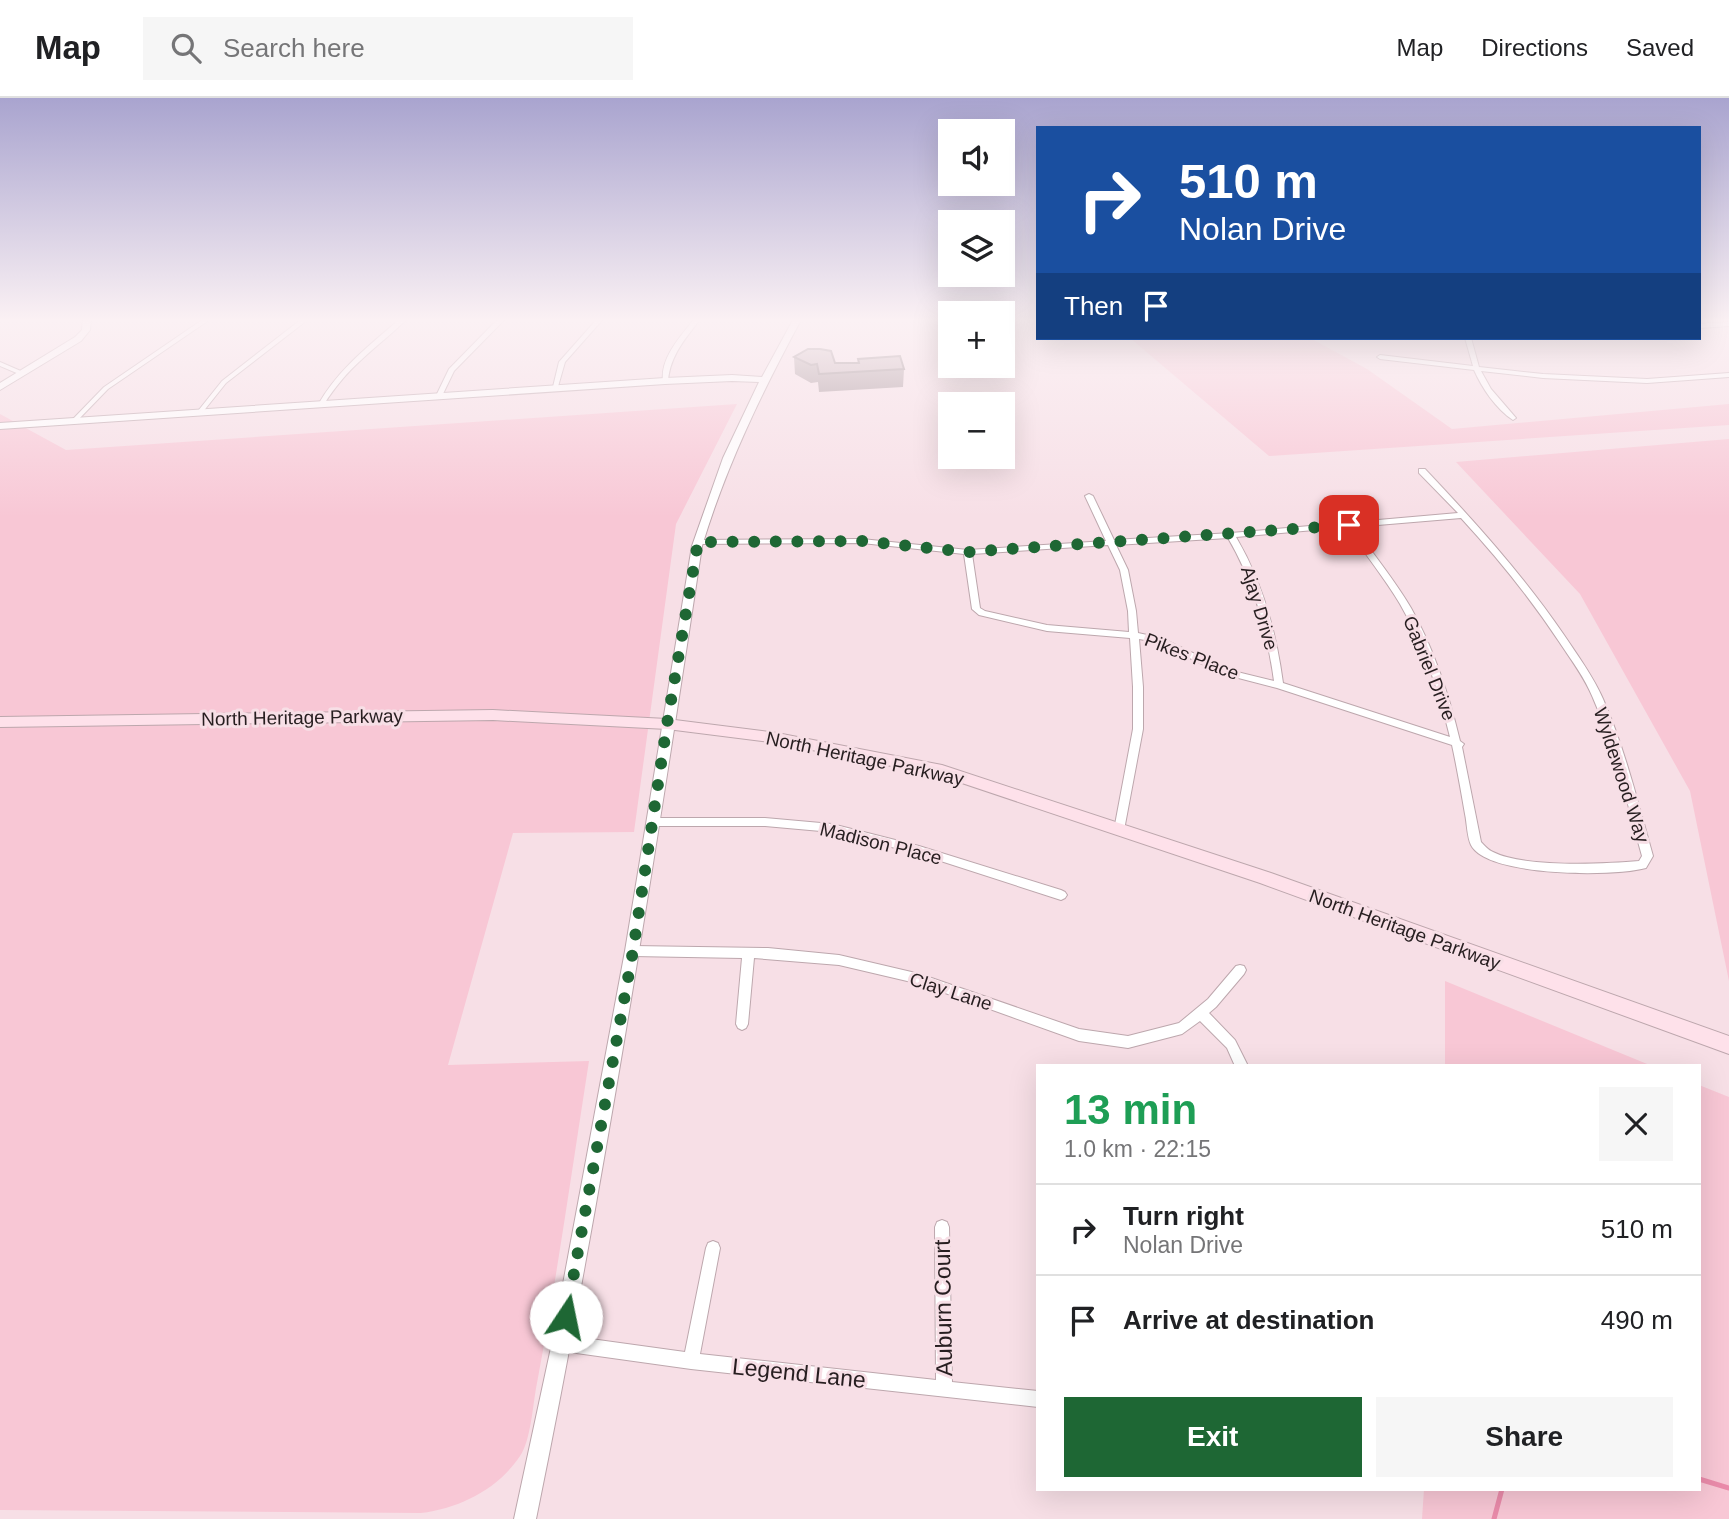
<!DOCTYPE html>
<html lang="en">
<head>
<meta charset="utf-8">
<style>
  body { margin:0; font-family:Helvetica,sans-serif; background:#f6f6f6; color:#202124; height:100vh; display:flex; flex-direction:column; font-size:26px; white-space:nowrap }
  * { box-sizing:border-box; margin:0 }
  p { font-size:23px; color:#757577 }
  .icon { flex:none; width:38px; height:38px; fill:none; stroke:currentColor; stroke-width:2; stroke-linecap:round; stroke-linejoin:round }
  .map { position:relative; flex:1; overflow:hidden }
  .sheet { position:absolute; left:1036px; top:966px; width:665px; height:427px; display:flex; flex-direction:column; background:#fff; border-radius:0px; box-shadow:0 7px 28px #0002 }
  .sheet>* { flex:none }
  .banner { position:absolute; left:1036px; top:28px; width:665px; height:214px; border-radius:0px; box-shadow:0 7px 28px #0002; background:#1a4fa0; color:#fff; overflow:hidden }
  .buttons { position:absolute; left:938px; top:21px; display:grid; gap:14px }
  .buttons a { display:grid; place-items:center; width:77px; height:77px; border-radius:0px; background:#fff; box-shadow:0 7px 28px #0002; font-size:35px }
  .pin { position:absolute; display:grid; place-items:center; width:60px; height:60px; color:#fff; margin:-30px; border-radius:14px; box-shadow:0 4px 10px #0006 }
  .me { position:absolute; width:77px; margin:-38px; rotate:11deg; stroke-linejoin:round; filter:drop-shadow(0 0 5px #0008) }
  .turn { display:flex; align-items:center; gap:24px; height:147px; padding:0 28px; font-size:32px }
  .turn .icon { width:91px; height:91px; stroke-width:2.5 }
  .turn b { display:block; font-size:49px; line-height:60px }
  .then { display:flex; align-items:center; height:66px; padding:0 28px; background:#0003; gap:14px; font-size:26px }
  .round { display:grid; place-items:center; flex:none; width:74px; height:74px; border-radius:0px; background:#f6f6f6 }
  .overview { display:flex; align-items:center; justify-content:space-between; height:119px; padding:0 28px }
  h1 { font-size:42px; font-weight:600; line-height:52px; color:#1e9e55 }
  .action { display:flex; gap:14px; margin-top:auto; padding:14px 28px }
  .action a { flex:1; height:80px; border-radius:0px; background:#1e6734; color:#fff; font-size:28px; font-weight:600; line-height:80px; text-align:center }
  .action a+a { background:#f6f6f6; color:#202124 }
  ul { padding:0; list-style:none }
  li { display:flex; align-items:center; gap:21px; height:91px; padding:0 28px; border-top:2px solid #e0e0e0 }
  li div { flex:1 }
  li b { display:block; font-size:26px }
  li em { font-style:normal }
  header { display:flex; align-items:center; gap:42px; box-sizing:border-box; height:98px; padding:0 35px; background:#fff; border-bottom:2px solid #e0e0e0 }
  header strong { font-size:33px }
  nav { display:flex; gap:38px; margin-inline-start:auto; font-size:24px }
  .search { width:490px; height:63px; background:#f6f6f6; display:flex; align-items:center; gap:18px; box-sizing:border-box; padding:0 24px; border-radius:0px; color:#757577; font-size:26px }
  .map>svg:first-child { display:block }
  .green { fill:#f8c7d5 }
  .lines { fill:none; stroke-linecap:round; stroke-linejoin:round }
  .stream { stroke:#ea8baa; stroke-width:5 }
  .minor-casing { stroke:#bda7ad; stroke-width:2 }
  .tertiary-casing { stroke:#bda7ad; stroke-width:2 }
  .secondary-casing { stroke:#bda7ad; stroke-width:2 }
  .minor { fill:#fff; fill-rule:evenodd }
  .tertiary { fill:#fff; fill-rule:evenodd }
  .secondary { fill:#fee1ea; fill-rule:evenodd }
  .wall { fill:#a49196 }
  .building { fill:#bfa9af; stroke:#86767a; stroke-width:2 }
  .route { stroke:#1e6734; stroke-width:12; stroke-dasharray:0 21.6 }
  .labels { text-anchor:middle; stroke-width:6; stroke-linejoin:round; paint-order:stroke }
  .street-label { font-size:19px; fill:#271e20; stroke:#f7dfe6 }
  .near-street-label { font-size:23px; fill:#271e20; stroke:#f7dfe6 }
</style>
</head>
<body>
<header>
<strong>Map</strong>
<div class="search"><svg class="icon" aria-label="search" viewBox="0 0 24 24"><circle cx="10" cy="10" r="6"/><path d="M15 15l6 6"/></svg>Search here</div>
<nav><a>Map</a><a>Directions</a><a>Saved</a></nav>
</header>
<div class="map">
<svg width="1729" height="1421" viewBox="0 0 1729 1421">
  <rect width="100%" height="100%" fill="#f7dfe6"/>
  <path class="green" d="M1130,240h180l57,31 85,60 277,-25v21l-460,31z
    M737,306l-61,120 -42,308 -121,1 -65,232 141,-4c-17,108 -32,216 -52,322 -4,19 -6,58 -17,73 -22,33 -60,52 -99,57l-421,-3v-1096l66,36z
    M1729,341v542l-39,-190 -110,-197 -124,-132z
    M1445,883l207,85h-207z
    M1699,987l30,12v422h-307l2,-30h275z"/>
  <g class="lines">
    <path class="stream" d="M1699,1381l30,9
      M1494,1421l8,-30"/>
    <defs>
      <path id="minor" d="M205,220h7l-104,71 -32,33h-4v-2l32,-33z
        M303,220h7l-84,65 -24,30h-4v-2l24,-30z
        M401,220h7c-33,32 -60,47 -85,88h-4l-1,-1c20,-36 52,-60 83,-87z
        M499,220h7l-52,53 -13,27 -5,1 -1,-1 14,-29z
        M598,220h6l-39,44 -8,28 -5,1 7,-29z
        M695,220h6c-15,20 -31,37 -33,63l-5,1c-3,-24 17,-45 32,-64z
        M1729,224v4l-30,2v-4z
        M1465,240h6l8,29 64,7 104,5 82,-6v4l-82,6 -104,-5 -62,-7 10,18 25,29 -3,2c-17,-11 -31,-32 -39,-50l-94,-11 -3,-2 3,-2 93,11z
        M0,264l23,10 1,1 -5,1 -19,-8z
        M1419,371h6c50,53 98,106 139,166 14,21 29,41 39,64 22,50 35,104 50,157l-7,12c-31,9 -159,9 -175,-23 -4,-8 -4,-22 -6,-31 -4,-23 -8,-46 -13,-69l-175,-57 -54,-14 -67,-32 -17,-3 4,48v42l-19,101 -1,3h-8l-1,-3 19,-101v-42l-3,-49 -83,-7 -68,-16 -7,-6 -8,-55 -102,-11 -164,1 -4,-2 4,-2 164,-1 106,11 138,-9 -21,-45 4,-2 4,2 21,44 117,-7 227,-20 -39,-40zM1461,420c36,39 70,81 99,125 12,18 25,35 33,55 22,50 34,105 49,158l-3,5c-36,3 -114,7 -146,-9 -5,-2 -8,-6 -12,-10l-19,-95 2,-3 -4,-3c-11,-46 -26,-92 -49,-133 -17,-29 -38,-54 -57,-81zM1347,429c17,26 37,50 53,77 24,41 39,88 50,133l-167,-54c-7,-52 -20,-100 -47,-146zM1228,440c26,44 39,92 46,143l-45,-11 -68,-32 -23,-5 -2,-22 -8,-41 -12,-25zM1108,447l12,25 8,41 1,21 -82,-7 -62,-14 -5,-3 -8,-54z
        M654,720h111l67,6 87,22 142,44 4,2 2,3 -2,3 -4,2 -142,-46 -87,-22 -67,-6h-111l-4,-1 -1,-3 1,-3z
        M633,848l135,2 71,7 81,19 159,55 49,7 51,-13 29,-24 28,-33 4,-1 4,1 2,4 -2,4 -28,33 -7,6 26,27 13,26h-13l-8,-18 -27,-27 -18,13 -54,14 -49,-7 -159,-57 -81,-19 -85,-7 -6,66 -2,4 -4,2 -4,-2 -2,-4 6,-66 -109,-2 -4,-1 -2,-4 2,-4z
        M942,1122l5,2 2,5 3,155 86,9v16l-347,-38 -129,-18 -5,-3 -3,-5 3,-5 5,-3 123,17 21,-104 2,-5 5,-2 5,2 2,5 -20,106 236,26 -1,-153 2,-5z"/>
      <path id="tertiary" d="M83,220h8l-1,12 -9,11 -81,49v-7l75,-46 7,-7z
        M794,220h8c-40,74 -76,148 -100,228 -49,325 -100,650 -166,973h-22l38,-176 73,-392 67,-405 31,-88 36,-76 -27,-1 -67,3 -665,45v-6l665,-45 67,-3 30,2z"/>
      <path id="secondary" d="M493,612l174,9 110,14 165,32 329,108 458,163v18l-469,-171 -319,-107 -164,-33 -110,-14 -174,-9 -493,7v-10z"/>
    </defs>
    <use href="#minor" class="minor-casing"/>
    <use href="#tertiary" class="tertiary-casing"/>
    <use href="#secondary" class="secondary-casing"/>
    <use href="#minor" class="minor"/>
    <use href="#tertiary" class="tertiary"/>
    <use href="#secondary" class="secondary"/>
  </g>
  <path class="wall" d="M794,259l41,6h23v-4l46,10 -1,18 -84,5 -1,-10 -7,1 -16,-9z"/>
  <path class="building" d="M808,251h12l11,2 4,12h24l-1,-4 42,-3 4,13 -85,5 -2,-10 -6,1 -17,-8z"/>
  <linearGradient id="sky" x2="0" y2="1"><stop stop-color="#a9a4cf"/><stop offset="0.53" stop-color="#fbf1f4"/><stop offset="1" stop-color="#fbf1f4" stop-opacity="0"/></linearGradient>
  <rect width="1729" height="419" fill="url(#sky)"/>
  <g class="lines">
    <path class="route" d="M566,1219l67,-366 34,-227 31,-182 164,-1 106,11 381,-27"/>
  </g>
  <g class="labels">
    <g class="street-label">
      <text transform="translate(1260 510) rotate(73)" y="7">Ajay Drive</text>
      <text transform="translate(1192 558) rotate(21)" y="7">Pikes Place</text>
      <text transform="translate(1430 570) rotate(68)" y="7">Gabriel Drive</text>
      <text transform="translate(302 619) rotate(-1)" y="7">North Heritage Parkway</text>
      <text transform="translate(865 660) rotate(12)" y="7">North Heritage Parkway</text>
      <text transform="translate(1622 677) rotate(72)" y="7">Wyldewood Way</text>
      <text transform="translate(881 745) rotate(14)" y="7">Madison Place</text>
      <text transform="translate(1405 831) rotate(20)" y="7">North Heritage Parkway</text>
      <text transform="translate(951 893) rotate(18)" y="7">Clay Lane</text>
    </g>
    <g class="near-street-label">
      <text transform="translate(943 1210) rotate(-91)" y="8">Auburn Court</text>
      <text transform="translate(799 1275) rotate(6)" y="8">Legend Lane</text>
    </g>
  </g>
</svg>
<div class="buttons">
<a><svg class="icon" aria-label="sound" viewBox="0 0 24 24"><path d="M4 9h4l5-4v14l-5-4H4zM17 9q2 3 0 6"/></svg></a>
<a><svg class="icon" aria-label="layers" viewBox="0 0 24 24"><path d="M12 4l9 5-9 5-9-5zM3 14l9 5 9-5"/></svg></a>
<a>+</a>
<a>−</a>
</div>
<div class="pin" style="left:1349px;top:427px;background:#d93025"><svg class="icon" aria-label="arrive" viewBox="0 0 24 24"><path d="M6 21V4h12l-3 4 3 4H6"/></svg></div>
<svg class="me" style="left:566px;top:1219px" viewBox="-20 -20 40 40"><circle r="19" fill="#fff"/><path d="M0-13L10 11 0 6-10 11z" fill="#1e6734"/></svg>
<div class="banner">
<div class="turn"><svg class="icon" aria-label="right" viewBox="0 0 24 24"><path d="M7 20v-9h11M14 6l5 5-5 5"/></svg><div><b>510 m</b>Nolan Drive</div></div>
<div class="then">Then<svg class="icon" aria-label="arrive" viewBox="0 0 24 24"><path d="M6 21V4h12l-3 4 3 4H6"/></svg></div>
</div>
<section class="sheet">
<div class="overview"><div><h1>13 min</h1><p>1.0 km · 22:15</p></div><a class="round"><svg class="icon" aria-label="close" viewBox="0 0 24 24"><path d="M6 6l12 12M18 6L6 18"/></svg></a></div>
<ul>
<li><svg class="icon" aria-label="right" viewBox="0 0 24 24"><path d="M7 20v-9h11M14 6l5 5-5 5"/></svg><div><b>Turn right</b><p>Nolan Drive</p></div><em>510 m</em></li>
<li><svg class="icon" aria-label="arrive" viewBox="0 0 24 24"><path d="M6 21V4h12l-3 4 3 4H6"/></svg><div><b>Arrive at destination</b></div><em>490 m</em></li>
</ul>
<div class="action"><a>Exit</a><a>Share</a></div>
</section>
</div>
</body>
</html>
